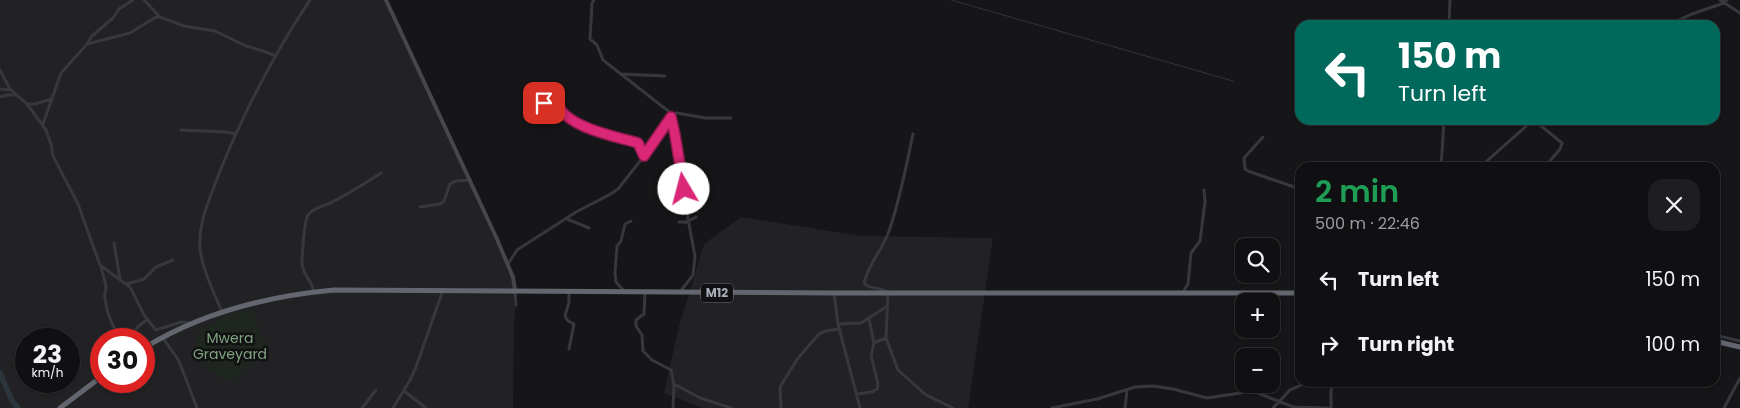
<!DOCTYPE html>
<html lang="en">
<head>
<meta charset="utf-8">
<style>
  body { margin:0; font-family:Poppins,sans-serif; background:#1e1e20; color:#f1f3f6; height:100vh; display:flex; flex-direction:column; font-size:19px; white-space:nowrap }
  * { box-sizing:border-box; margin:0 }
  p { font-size:16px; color:#9c9d9f }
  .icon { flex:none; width:28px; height:28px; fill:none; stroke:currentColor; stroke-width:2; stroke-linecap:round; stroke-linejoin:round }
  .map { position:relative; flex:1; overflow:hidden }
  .panel { position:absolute; left:1295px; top:162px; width:425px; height:225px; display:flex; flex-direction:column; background:#101012; border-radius:15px; box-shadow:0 1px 4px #0004,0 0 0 1px #303032 }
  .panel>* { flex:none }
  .top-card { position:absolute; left:1295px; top:20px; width:425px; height:105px; border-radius:15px; box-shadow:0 1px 4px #0004,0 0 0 1px #303032; background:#00695c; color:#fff; overflow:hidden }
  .controls { position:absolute; left:1235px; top:238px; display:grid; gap:10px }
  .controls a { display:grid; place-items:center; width:45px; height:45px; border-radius:10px; background:#101012; box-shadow:0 1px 4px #0004,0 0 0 1px #303032; font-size:25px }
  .speed { position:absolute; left:15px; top:328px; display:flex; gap:10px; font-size:25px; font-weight:700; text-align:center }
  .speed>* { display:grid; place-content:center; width:65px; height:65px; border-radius:50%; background:#101012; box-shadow:0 1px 4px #0004,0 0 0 1px #303032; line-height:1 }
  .speed small { font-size:12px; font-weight:400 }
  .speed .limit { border:8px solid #d22; background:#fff; color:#111 }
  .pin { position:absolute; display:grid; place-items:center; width:42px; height:42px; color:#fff; margin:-21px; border-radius:10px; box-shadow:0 2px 8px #0006 }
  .me { position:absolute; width:55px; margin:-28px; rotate:352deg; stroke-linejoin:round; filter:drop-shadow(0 0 4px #0008) }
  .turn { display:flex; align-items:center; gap:18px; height:105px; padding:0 20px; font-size:22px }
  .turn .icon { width:65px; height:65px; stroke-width:2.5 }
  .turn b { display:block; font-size:35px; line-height:42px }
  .round { display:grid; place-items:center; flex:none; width:52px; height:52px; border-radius:15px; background:#1e1e20 }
  .summary { display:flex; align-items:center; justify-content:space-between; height:85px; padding:0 20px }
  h1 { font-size:30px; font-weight:600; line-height:38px; color:#1e9e55 }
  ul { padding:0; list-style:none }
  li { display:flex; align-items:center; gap:15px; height:65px; padding:0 20px }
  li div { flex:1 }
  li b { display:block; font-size:19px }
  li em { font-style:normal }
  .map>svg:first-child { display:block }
  .built { fill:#222225; fill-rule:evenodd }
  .green { fill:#1e261f }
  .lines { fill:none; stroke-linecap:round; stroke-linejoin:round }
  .stream { stroke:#2c353c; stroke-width:1 }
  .river { stroke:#2c353c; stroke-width:5.5 }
  .street { stroke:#37383d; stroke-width:3 }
  .secondary { stroke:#45474d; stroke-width:4 }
  .highway { stroke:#63666e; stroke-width:5 }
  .route-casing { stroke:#8e194d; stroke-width:12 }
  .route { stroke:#db2777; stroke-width:9 }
  .labels { text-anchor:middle; stroke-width:5; stroke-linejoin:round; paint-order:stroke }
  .shield { fill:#111113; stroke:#7b7e86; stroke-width:1 }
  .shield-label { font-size:12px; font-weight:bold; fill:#a8adb8 }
  .park-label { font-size:14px; fill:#7fa381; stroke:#111113 }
</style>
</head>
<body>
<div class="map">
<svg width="1740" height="408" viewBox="0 0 1740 408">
  <rect width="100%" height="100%" fill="#161618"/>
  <path class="built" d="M0,0h387l127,283v22h2l-2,17 -1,86h-513zM26,339h43v42h-43zM101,339h43v42h-43z
    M741,217l120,19 132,2 -25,170h-266l-38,-15 14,-63 26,-86z"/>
  <path class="green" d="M254,308c1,13 8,31 15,42l-36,33c-8,-3 -14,-5 -19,-12h-5c-12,-20 -20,-18 -10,-42l26,-12z"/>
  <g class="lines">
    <path class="stream" d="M951,0l282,81"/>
    <path class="river" d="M0,373l12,28 6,7"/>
    <path class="street" d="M144,0l16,17
      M594,0l-2,3 -2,36 7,6 6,15 69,54
      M1720,0l20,13
      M1449,25l1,-25
      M1668,25l24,-11 29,-10 6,-4
      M87,44l5,-8 21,-18 6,-9 14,-9
      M0,70l10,19 17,15 19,26 5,14 2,12 25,48 22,61 30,22 14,28 12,15 25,-8 11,1
      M621,74l44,2
      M0,89l10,1
      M0,97l7,-2h10
      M544,103l13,1c11,24 57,32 80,39l7,13
      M28,104h7l16,-5
      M671,118l12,59 5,42 7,37 -2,19 -13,17
      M1534,120l28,23 -2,6 -16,19
      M43,124l18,-51 26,-29 43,-11 26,-16h4l24,9 31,5 31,15 20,6 10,4
      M181,130l45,2 10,2
      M913,134c-7,33 -13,66 -24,97 -7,20 -20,31 -25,52 5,7 16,3 24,10l-2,45 12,32 28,25 27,13
      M1263,137l-19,21 1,11 3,2 52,18
      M1441,168l3,-48
      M1479,168l54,-48
      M420,207l20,-3 4,-3 6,-17 6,-3 14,-1
      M567,219l22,9
      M688,221l8,-4
      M679,222h10
      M114,243l6,36
      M508,264l9,-14 59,-38 33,-17 9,-6 30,-38 24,-37 5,-1 28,5h26
      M101,268c2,6 4,12 5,19 0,4 -2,7 -1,11 1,10 8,40 22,38 8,-1 10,-13 21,-16
      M127,284l17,-5 12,-12 17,-7
      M515,291l1,14
      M624,291l-8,-9 -1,-9 2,-27 4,-5 4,-17 6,-3
      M314,292c-2,-11 -11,-17 -12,-28 0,-9 2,-42 6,-49 4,-6 14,-9 20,-11 19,-9 36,-20 53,-31
      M645,292l-1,22 -8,6v6l6,9 1,16 9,9 19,10 3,15 -1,23
      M1183,292l5,-8 3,-31 9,-12 5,-39 -1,-12
      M834,293l4,31 22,84
      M222,312c-8,-20 -20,-43 -22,-64 -2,-27 11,-52 20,-77 24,-59 54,-117 90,-171
      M869,319l5,24
      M838,324l23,-1 25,-16
      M1715,335l25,6
      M163,338l16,23 18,47
      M569,349l5,-25 -6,-3 -3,-5 4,-14v-10
      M674,385l4,1 22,12 31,10
      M404,391l22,17
      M857,394l15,-2 5,-3 1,-5 -7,-29 3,-12 12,-5
      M362,408l14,-18
      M393,408l17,-28 6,-13 27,-77
      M781,408l-1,-21 18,-29 21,-24 7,-3 13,-2
      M1052,408l45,-9 38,-12 18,-1 20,3 34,9 40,-6 11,1 35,14 35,1
      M1125,408l2,-18
      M1273,408l17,-18 18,-8
      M1331,408v-17l3,-9
      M1724,408l16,-30"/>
    <path class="secondary" d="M386,0l110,237 17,40 2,13"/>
    <path class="highway" d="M1715,341l25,6
      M144,348c57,-35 124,-52 190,-58l500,3h466
      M60,408l41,-31"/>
  </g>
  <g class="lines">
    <defs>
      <path id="route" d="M544,103l13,1c11,24 57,32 81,39l6,13 27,-39 4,18 9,54"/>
    </defs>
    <use href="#route" class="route-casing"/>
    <use href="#route" class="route"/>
  </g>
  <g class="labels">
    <rect class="shield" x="701" y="283.5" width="32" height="19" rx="4"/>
    <g class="shield-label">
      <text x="717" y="297">M12</text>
    </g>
    <g class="park-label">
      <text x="230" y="343">Mwera<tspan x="230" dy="16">Graveyard</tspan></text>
    </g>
  </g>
</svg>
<div class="controls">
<a><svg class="icon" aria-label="search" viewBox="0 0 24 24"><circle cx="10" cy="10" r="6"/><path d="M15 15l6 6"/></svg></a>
<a>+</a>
<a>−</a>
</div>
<div class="speed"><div>23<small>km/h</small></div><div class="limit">30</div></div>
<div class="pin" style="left:544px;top:103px;background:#d93025"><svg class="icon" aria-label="arrive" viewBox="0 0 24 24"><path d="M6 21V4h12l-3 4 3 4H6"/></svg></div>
<svg class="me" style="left:684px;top:189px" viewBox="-20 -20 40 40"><circle r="19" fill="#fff"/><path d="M0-13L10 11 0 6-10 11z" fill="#db2777"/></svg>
<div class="top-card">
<div class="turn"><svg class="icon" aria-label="left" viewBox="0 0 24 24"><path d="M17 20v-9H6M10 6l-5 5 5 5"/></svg><div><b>150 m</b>Turn left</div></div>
</div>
<section class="panel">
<div class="summary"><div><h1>2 min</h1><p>500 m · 22:46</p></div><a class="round"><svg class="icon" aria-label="close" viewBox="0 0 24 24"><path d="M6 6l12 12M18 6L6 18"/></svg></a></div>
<ul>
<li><svg class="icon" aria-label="left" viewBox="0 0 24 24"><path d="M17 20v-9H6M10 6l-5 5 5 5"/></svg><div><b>Turn left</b></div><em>150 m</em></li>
<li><svg class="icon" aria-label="right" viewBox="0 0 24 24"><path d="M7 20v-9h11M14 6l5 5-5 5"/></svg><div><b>Turn right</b></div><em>100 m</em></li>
</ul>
</section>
</div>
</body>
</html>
